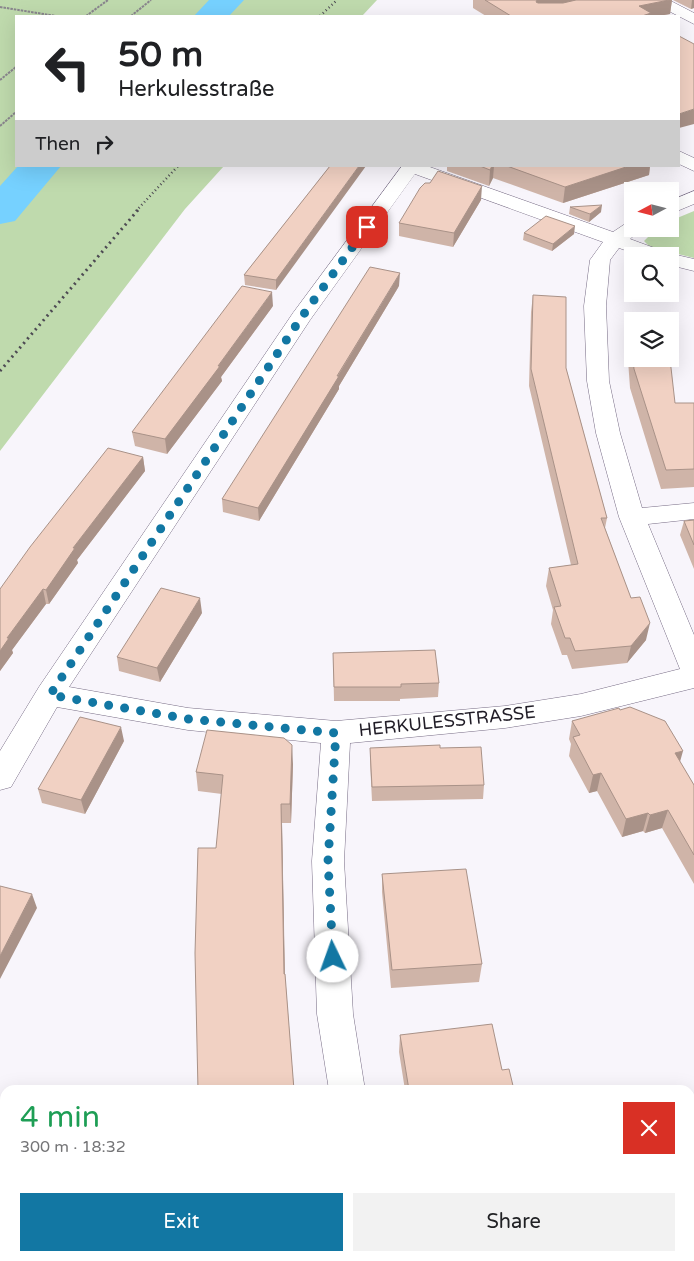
<!DOCTYPE html>
<html lang="en">
<head>
<meta charset="utf-8">
<style>
  body { margin:0; font-family:"Varela Round",sans-serif; background:#f2f2f2; color:#202124; height:100vh; display:flex; flex-direction:column; font-size:19px; white-space:nowrap }
  * { box-sizing:border-box; margin:0 }
  p { font-size:16px; color:#757577 }
  .icon { flex:none; width:28px; height:28px; fill:none; stroke:currentColor; stroke-width:2; stroke-linecap:round; stroke-linejoin:round }
  .map { position:relative; flex:1; overflow:hidden }
  .sheet { position:absolute; left:0px; top:1085px; width:695px; height:176px; display:flex; flex-direction:column; background:#fff; border-radius:15px 15px 0 0; box-shadow:0 5px 20px #0002 }
  .sheet>* { flex:none }
  .hud { position:absolute; left:15px; top:15px; width:665px; height:152px; border-radius:0px; box-shadow:0 5px 20px #0002; background:#fff; color:#202124; overflow:hidden }
  .needle { width:32px; rotate:263deg }
  .controls { position:absolute; left:624px; top:182px; display:grid; gap:10px }
  .controls a { display:grid; place-items:center; width:55px; height:55px; border-radius:0px; background:#fff; box-shadow:0 5px 20px #0002; font-size:25px }
  .pin { position:absolute; display:grid; place-items:center; width:42px; height:42px; color:#fff; margin:-21px; border-radius:10px; box-shadow:0 2px 8px #0006 }
  .me { position:absolute; width:55px; margin:-28px; rotate:357deg; stroke-linejoin:round; filter:drop-shadow(0 0 4px #0008) }
  .turn { display:flex; align-items:center; gap:18px; height:105px; padding:0 20px; font-size:22px }
  .turn .icon { width:65px; height:65px; stroke-width:2.5 }
  .turn b { display:block; font-size:35px; line-height:42px }
  .then { display:flex; align-items:center; height:48px; padding:0 20px; background:#0003; gap:10px; font-size:19px }
  .round { display:grid; place-items:center; flex:none; width:52px; height:52px; border-radius:0px; background:#f2f2f2 }
  .summary { display:flex; align-items:center; justify-content:space-between; height:85px; padding:0 20px }
  h1 { font-size:30px; font-weight:600; line-height:38px; color:#1e9e55 }
  .primary-button { display:flex; gap:10px; margin-top:auto; padding:10px 20px }
  .primary-button a { flex:1; height:58px; border-radius:0px; background:#1277a3; color:#fff; font-size:20px; font-weight:600; line-height:58px; text-align:center }
  .primary-button a+a { background:#f2f2f2; color:#202124 }
  .map>svg:first-child { display:block }
  .green { fill:#bfdaad }
  .lines { fill:none; stroke-linecap:round; stroke-linejoin:round }
  .river { fill:#76d1ff; fill-rule:evenodd }
  .minor-casing { stroke:#776c85; stroke-width:1 }
  .path { stroke:#89858d; stroke-width:2; stroke-dasharray:2.5 1; stroke-linecap:butt }
  .minor { fill:#fff; fill-rule:evenodd }
  .rail-far1 { stroke:#4d4a53; stroke-width:2.5; stroke-dasharray:1 3; stroke-linecap:butt }
  .rail { stroke:#4d4a53; stroke-width:3; stroke-dasharray:2 4; stroke-linecap:butt }
  .wall { fill:#cfb4a8 }
  .shaded-wall { fill:#a99288 }
  .building { fill:#f1d1c3; stroke:#a99288 }
  .route { stroke:#1277a3; stroke-width:9; stroke-dasharray:0 16.2 }
  .labels { text-anchor:middle; stroke-width:4; stroke-linejoin:round; paint-order:stroke }
  .street-label { font-size:18px; fill:#201c26; stroke:#fff }
</style>
</head>
<body>
<div class="map">
<svg width="694" height="1261" viewBox="0 0 694 1261">
  <rect width="100%" height="100%" fill="#f8f5fb"/>
  <path class="green" d="M0,0h377l-15,16h-346v150h208l-39,43 -185,242z
    M694,211v47l-44,-11 -6,-6 12,-12h14v-8z"/>
  <g class="lines">
    <path class="river" d="M209,0h35l-15,16h-35z
      M18,166h43l-46,55 -15,3v-38z"/>
    <defs>
      <path id="minor" d="M650,0h19l25,13v11l-41,-21z
        M679,151l15,7v13l-15,-7z
        M402,166h25l186,66 12,-8 7,-2v7h9l-11,10 38,14 26,6v12l-24,-6v-9h-28l-23,-8 -9,12 -4,46 3,75 11,52 22,75 52,-5v16l-46,5 46,111v53l-113,28 -76,12 -155,15 -6,118 9,153 12,76h-36l-12,-76 -5,-153 9,-118 -133,-13 -131,-23 -46,80 -11,3v-39l39,-64 254,-374zM415,174l188,68 -13,18 -6,46 3,75 9,52 23,84 61,152 -99,25 -76,12 -169,15 -148,-13 -119,-21 241,-367z
        M694,191v13l-24,10v-13z
        M355,1256h40l1,5h-40z"/>
    </defs>
    <use href="#minor" class="minor-casing"/>
    <path class="path" d="M0,7l56,9
      M86,16l22,-16
      M131,16l20,-16
      M0,80l16,-13
      M0,126l16,-14"/>
    <use href="#minor" class="minor"/>
    <path class="rail-far1" d="M320,16l17,-16
      M136,211l42,-45"/>
    <path class="rail" d="M0,371l138,-161"/>
  </g>
  <path class="wall" d="M473,0h199l-2,14 -12,2h-172l-13,-8z
    M673,0h21v8l-3,1z
    M330,166l-54,124 -31,-5 -1,-10z
    M447,166h203l-1,9 -86,28 -70,-25 -4,8 -42,-15z
    M481,200l-28,47 -54,-11v-13z
    M570,207l31,5 -12,10 -20,-8z
    M524,233l50,1 -22,17 -29,-11z
    M399,286l-60,100v3l-80,132 -36,-9 -1,-13z
    M533,295l33,73 41,150 -2,10 41,112 -19,23 -55,6 -5,-14h-5l-11,-31 2,-14 -7,-24 3,-18 22,-3 -42,-179 2,-74z
    M273,306l-52,71 1,4 -55,73 -32,-8 -3,-14z
    M630,319l2,2v38l43,44h19v84l-33,2 -31,-101 -2,-28 1,-9 -2,-14z
    M143,457l2,14 -68,89 1,3 -29,41h-3l-34,46 1,3 -13,18v-82z
    M694,520v49l-14,-34 4,-14z
    M202,613l-42,69 -41,-11 -2,-14z
    M333,653l106,30 -1,14 -38,2v2h-66z
    M620,710l60,52 14,23v99l-32,-56 -17,5 -2,-2 -21,6 -25,-46 -8,2 -20,-37 2,-12 -2,-5 3,-18z
    M124,741l-39,73 -43,-11 -4,-14z
    M370,748l114,37 -1,14 -111,2 -2,-39z
    M293,764l-2,59h-9l3,151 9,116 -72,-296 -24,-3 -2,-19z
    M382,874l100,90 -3,18 -88,6 -9,-96z
    M400,1035l102,35 12,20h-109l-6,-38z
    M211,1256h104v1l-25,4h-79z
    M431,1256h68l2,5h-69z"/>
  <path class="shaded-wall" d="M537,0h45l-43,11 -3,-9z
    M669,0h3l-2,14 -12,2h-21l2,-10z
    M692,0h2v8l-3,1z
    M694,109v15l-15,4v-14z
    M359,166h7l-90,124v-10z
    M492,166h2l-1,12 -4,8 1,-16z
    M629,166h21l-1,9 -86,28 2,-16z
    M482,186l-1,14 -28,47 1,-14z
    M602,205l-1,7 -12,10 1,-8z
    M575,226l-1,8 -22,17 1,-7z
    M400,273l-1,13 -60,100v3l-80,132 -1,-13z
    M272,292l1,14 -52,71 1,4 -55,73 -2,-15z
    M143,457l2,14 -68,89 1,3 -29,41 -3,-14 27,-42z
    M43,589l3,15 -34,46 1,3 -13,18v-20l7,-13z
    M200,598l2,15 -42,69 -3,-14z
    M650,623l-4,17 -19,23 4,-17z
    M121,727l3,14 -39,73 -4,-14z
    M292,745l1,19 -2,59 -1,-19z
    M683,751l-5,18 -3,-16z
    M601,773l-4,18 -8,2 4,-18z
    M281,804l1,19 3,168 -1,-17z
    M668,810l-6,18 -17,5 5,-18z
    M648,813l-5,18 -21,6 4,-18z
    M32,894l5,14 -37,71v-23z"/>
  <path class="building" d="M485,0h52l-1,2 2,1h25l13,-3h93l-30,6 12,7 -9,3h1h-132z
    M679,36l15,8v65l-15,5z
    M330,166h29l-83,114 -32,-5z
    M480,166h12l-2,4z
    M507,166h122l-64,21z
    M438,171l44,15 -28,47 -55,-10 21,-35 5,-5h5z
    M602,205l-12,9 -20,-7z
    M546,216l29,10 -22,18 -29,-11z
    M370,267l30,6 -63,103h2l-81,132 -36,-9z
    M242,286l30,6 -54,74h2l-55,73 -33,-7z
    M533,295l33,2v71l41,150h-6l30,80 9,-1 10,26 -19,23 -56,5 -5,-13h-5l-11,-31 7,-1 -12,-38 29,-4 -47,-195z
    M630,319l35,2h-33v9z
    M631,342h1v15z
    M633,359h37l5,44h19v66l-28,1 -32,-101z
    M108,448l35,9 -70,91h2l-29,42 -3,-1 -36,49h2l-9,13v-62l30,-42z
    M694,520v25l-10,-24z
    M161,588l39,10 -43,70 -40,-11z
    M435,650l4,33 -38,1v3h-67l-1,-34z
    M630,707l35,14 18,30 -8,2 19,32v70l-26,-45 -18,5 -2,-2 -22,6 -25,-46 -8,2 -20,-38 7,-2 -8,-14 47,-13 1,2z
    M80,717l41,10 -40,73 -43,-11z
    M207,730l77,8 8,7 -2,59h-9l3,170h1l9,116h-96l-3,-137 3,-105h18l7,-73 -27,-3z
    M440,745v3l41,-1 3,38 -112,2 -2,-39z
    M466,869l16,95 -90,6 -10,-96z
    M0,886l32,8 -32,62z
    M492,1024l10,46 7,-1 5,21h-105l-9,-55z
    M211,1256h26l-26,5z
    M435,1256h64l2,5h-65z"/>
  <g class="lines">
    <path class="route" d="M333,957l-5,-96 8,-128 -148,-14 -138,-24 251,-377 66,-91"/>
  </g>
  <g class="labels">
    <g class="street-label">
      <text transform="translate(447 721) rotate(-6)" y="6">HERKULESSTRASSE</text>
    </g>
  </g>
</svg>
<div class="controls">
<a><svg class="needle" viewBox="-14 -14 28 28"><path d="M0-13l5 13h-10z" fill="#e53935"/><path d="M0 13l5-13h-10z" fill="#757577"/></svg></a>
<a><svg class="icon" aria-label="search" viewBox="0 0 24 24"><circle cx="10" cy="10" r="6"/><path d="M15 15l6 6"/></svg></a>
<a><svg class="icon" aria-label="layers" viewBox="0 0 24 24"><path d="M12 4l9 5-9 5-9-5zM3 14l9 5 9-5"/></svg></a>
</div>
<div class="pin" style="left:367px;top:227px;background:#d93025"><svg class="icon" aria-label="arrive" viewBox="0 0 24 24"><path d="M6 21V4h12l-3 4 3 4H6"/></svg></div>
<svg class="me" style="left:333px;top:957px" viewBox="-20 -20 40 40"><circle r="19" fill="#fff"/><path d="M0-13L10 11 0 6-10 11z" fill="#1277a3"/></svg>
<div class="hud">
<div class="turn"><svg class="icon" aria-label="left" viewBox="0 0 24 24"><path d="M17 20v-9H6M10 6l-5 5 5 5"/></svg><div><b>50 m</b>Herkulesstraße</div></div>
<div class="then">Then<svg class="icon" aria-label="right" viewBox="0 0 24 24"><path d="M7 20v-9h11M14 6l5 5-5 5"/></svg></div>
</div>
<section class="sheet">
<div class="summary"><div><h1>4 min</h1><p>300 m · 18:32</p></div><a class="round" style="background:#d93025;color:#fff"><svg class="icon" aria-label="close" viewBox="0 0 24 24"><path d="M6 6l12 12M18 6L6 18"/></svg></a></div>
<div class="primary-button"><a>Exit</a><a>Share</a></div>
</section>
</div>
</body>
</html>
